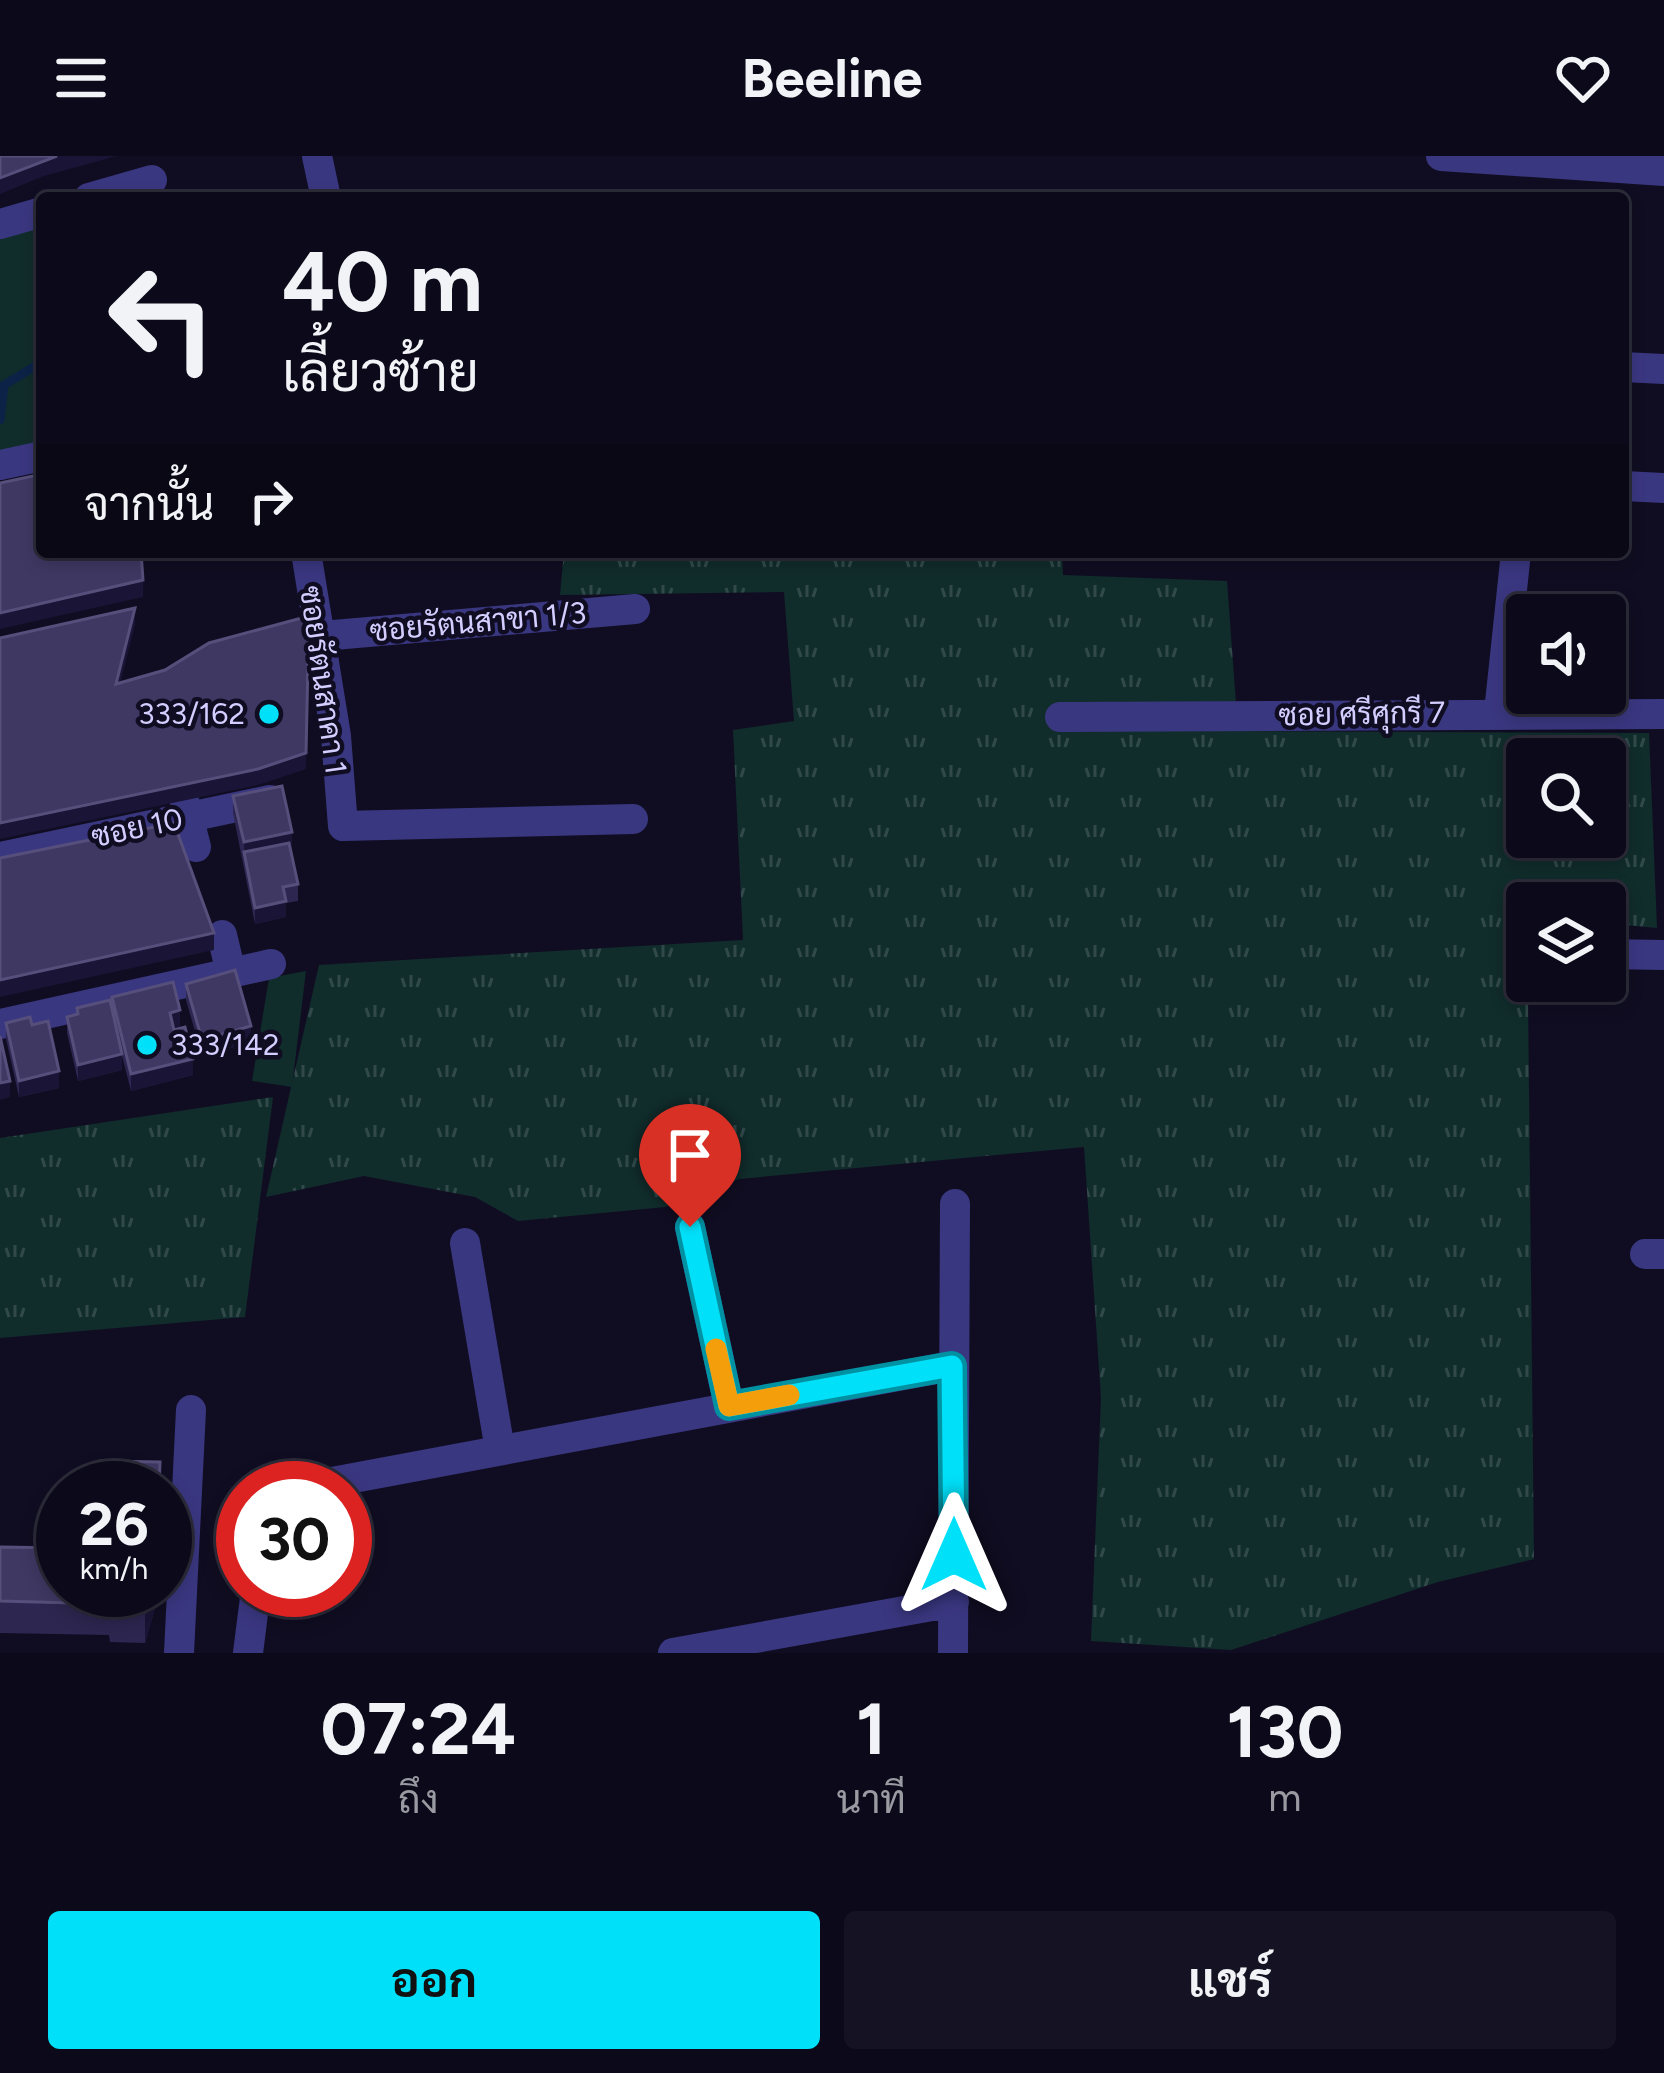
<!DOCTYPE html>
<html lang="th">
<head>
<meta charset="utf-8">
<style>
  body { margin:0; font-family:Figtree,Sarabun,sans-serif; background:#151323; color:#f1f3f6; height:100vh; display:flex; flex-direction:column; font-size:45px; white-space:nowrap }
  * { box-sizing:border-box; margin:0 }
  p { font-size:39px; color:#9a9aa2 }
  .icon { flex:none; width:66px; height:66px; fill:none; stroke:currentColor; stroke-width:2; stroke-linecap:round; stroke-linejoin:round }
  .map { position:relative; height:1497px; overflow:hidden }
  .panel { display:flex; flex-direction:column; background:#0c0a1a; flex:1 }
  .panel>* { flex:none }
  .banner { position:absolute; left:36px; top:36px; width:1593px; height:366px; border-radius:12px; box-shadow:0 6px 18px #0003,0 0 0 3px #2c2b39; background:#0c0a1a; color:#f1f3f6; overflow:hidden }
  .controls { position:absolute; left:1506px; top:438px; display:grid; gap:24px }
  .controls a { display:grid; place-items:center; width:120px; height:120px; border-radius:12px; background:#0c0a1a; box-shadow:0 6px 18px #0003,0 0 0 3px #2c2b39; font-size:60px }
  .speed { position:absolute; left:36px; top:1305px; display:flex; gap:24px; font-size:60px; font-weight:700; text-align:center }
  .speed>* { display:grid; place-content:center; width:156px; height:156px; border-radius:50%; background:#0c0a1a; box-shadow:0 6px 18px #0003,0 0 0 3px #2c2b39; line-height:1 }
  .speed small { font-size:30px; font-weight:400 }
  .speed .limit { border:18px solid #d22; background:#fff; color:#111 }
  .pin { position:absolute; display:grid; place-items:center; width:102px; height:102px; color:#fff; margin:-123px -51px; border-radius:50% 50% 50% 0; rotate:-45deg; box-shadow:0 0 12px #0007 }
  .pin .icon { rotate:45deg }
  .me { position:absolute; width:132px; margin:-66px; rotate:0deg; stroke-linejoin:round; filter:drop-shadow(0 0 9px #0008) }
  .turn { display:flex; align-items:center; gap:42px; height:252px; padding:0 48px; font-size:54px }
  .turn .icon { width:156px; height:156px; stroke-width:2.5 }
  .turn b { display:block; font-size:84px; line-height:102px }
  .then { display:flex; align-items:center; height:114px; padding:0 48px; background:#0003; gap:24px; font-size:45px }
  .eta { display:flex; justify-content:space-evenly; align-items:center; height:204px; text-align:center }
  .eta b { font-size:72px; font-weight:700; line-height:84px }
  .primary-button { display:flex; gap:24px; margin-top:auto; padding:24px 48px }
  .primary-button a { flex:1; height:138px; border-radius:12px; background:#00e0f9; color:#111; font-size:48px; font-weight:700; line-height:138px; text-align:center }
  .primary-button a+a { background:#151323; color:#f1f3f6 }
  header { display:flex; justify-content:space-between; align-items:center; height:156px; padding:0 48px; background:#0c0a1a; font-size:54px; font-weight:700 }
  .map>svg:first-child { display:block }
  .grass { fill:url(#grass-tufts); fill-rule:evenodd }
  .green { fill:#102c2b }
  .lines { fill:none; stroke-linecap:round; stroke-linejoin:round }
  .stream { stroke:#0c2347; stroke-width:9 }
  .minor { stroke:#3a3781; stroke-width:30 }
  .wall { fill:#2d2650 }
  .shaded-wall { fill:#1a1436 }
  .building { fill:#3f3863; stroke:#564f7b; stroke-width:3 }
  .route-casing { stroke:#0092a2; stroke-width:30 }
  .route { stroke:#00e0f9; stroke-width:21 }
  .slow { stroke:#f59e0b; stroke-width:21 }
  .poi-dot { fill:#00e0f9; stroke:#100d22; stroke-width:4.5 }
  .labels { text-anchor:middle; stroke-width:9; stroke-linejoin:round; paint-order:stroke }
  .street-label { font-size:30px; fill:#d3ceff; stroke:#100d22 }
  .poi-label { font-size:30px; fill:#d3ceff; stroke:#100d22; text-anchor:end }
</style>
</head>
<body>
<header><svg class="icon" aria-label="menu" viewBox="0 0 24 24"><path d="M4 6h16M4 12h16M4 18h16"/></svg>Beeline<svg class="icon" aria-label="heart" viewBox="0 0 24 24"><path d="M12 20l-8-8c-3-5 5-10 8-4 3-6 11-1 8 4z"/></svg></header>
<div class="map">
<svg width="1664" height="1497" viewBox="0 0 1664 1497">
  <defs>
    <pattern id="grass-tufts" width="24" height="20" patternUnits="userSpaceOnUse" patternTransform="scale(3)"><rect width="24" height="20" fill="#102c2b"/><path d="M3 7l-1-3M5 7V3M7 7l1-3M15 17l-1-3M17 17v-4M19 17l1-3" fill="none" stroke="#32494b"/></pattern>
  </defs>
  <rect width="100%" height="100%" fill="#100d22"/>
  <path class="grass" d="M564,396h498l1,23 164,6 11,150 411,2 8,195 -52,-5v-20h-78l7,656 -96,23 -207,68 -140,-9 10,-243 -17,-251 -345,32 -74,28 -147,14 -43,-24 -111,-21 -98,21 53,-232 424,-25 -10,-210 61,-9 -10,-129 -224,3zM1527,603h78v78h-78z
    M273,941l-28,220 -245,21v-200z"/>
  <path class="green" d="M42,70v230l-42,9v-228z
    M306,815l-14,116 -40,-6 17,-103z"/>
  <g class="lines">
    <path class="stream" d="M0,264l4,-35 38,-23"/>
    <path class="minor" d="M317,0l9,42
      M1441,0l223,15
      M89,42l63,-18
      M0,68l42,-12
      M1623,211l41,2
      M0,309l42,-9
      M1623,330l41,2
      M306,396l30,184 7,90 290,-7
      M322,480l313,-27
      M1499,556l17,-160
      M1060,561l604,-3
      M185,648l11,43
      M0,701l270,-57
      M222,779l9,38
      M1605,798l59,1
      M0,868l271,-60
      M690,1071l39,179
      M465,1087l35,207
      M1645,1098h19
      M300,1332l652,-122
      M179,1497l12,-243
      M248,1497l8,-63
      M673,1497l281,-51
      M953,1497l2,-449"/>
  </g>
  <path class="wall" d="M233,640l59,53 6,35v17l-12,2v14l-31,7 -22,-111z
    M186,828l65,58 -49,14 -16,-56z
    M112,841l68,30 -6,2 19,46 -62,16 -9,-35v14l-44,11 -11,-48v-16l10,-2v-7l35,1z
    M6,867l26,2 27,63 -40,9 -13,-58z
    M0,1391l63,43h93v15l-11,38 -35,-1 -1,-7 -109,-2z"/>
  <path class="shaded-wall" d="M57,0h60l-73,20 -44,18v-16z
    M143,424v17l-143,32v-16z
    M135,452v17l-19,75v-16z
    M309,460l-3,153 -48,16 -258,54v-16z
    M292,676v17l-47,10 -1,-17z
    M286,745v16l-31,7v-16z
    M214,777v17l-214,47v-17z
    M180,854v17l-10,3v-17z
    M251,870v16l-49,14v-16z
    M122,898v16l-44,11v-16z
    M193,903v16l-62,16v-17z
    M59,915v17l-40,9v-16z
    M10,925v16l-10,3v-17z
    M151,1434h5v15l-11,38v-31z"/>
  <path class="building" d="M0,0h57l-57,22z
    M42,318v78h99l2,28 -143,33v-130z
    M135,452l-19,76 49,-14 44,-27 100,-27 -3,137 -48,16 -258,54v-185z
    M282,630l10,46 -48,10 -11,-46z
    M174,667l40,110 -214,47v-122z
    M289,687l9,41 -15,3 3,14 -31,7 -11,-56z
    M235,814l16,56 -49,14 -16,-56z
    M173,826l7,28 -10,3 4,17 11,-3 8,32 -62,15 -19,-77z
    M110,844l12,54 -44,11 -11,-48 11,-3 -1,-6z
    M30,861l2,8 16,-4 11,50 -40,10 -13,-58z
    M0,880l10,45 -10,2z
    M101,1305l59,1 -1,26h-59z
    M0,1391l63,1v42h88l-6,22 -35,-1 -1,-7 -109,-3z"/>
  <g class="lines">
    <defs>
      <path id="route" d="M690,1071l39,179 223,-40 2,189"/>
    </defs>
    <use href="#route" class="route-casing"/>
    <use href="#route" class="route"/>
    <path class="slow" d="M716,1193l13,57 60,-11"/>
  </g>
  <g class="poi-dot">
    <circle cx="269" cy="558" r="12"/>
    <circle cx="147" cy="889" r="12"/>
  </g>
  <g class="labels">
    <g class="street-label">
      <text transform="translate(478 466) rotate(-5)" y="10">ซอยรัตนสาขา 1/3</text>
      <text transform="translate(323 524) rotate(82)" y="10">ซอยรัตนสาคา 1</text>
      <text transform="translate(1362 558) rotate(-1)" y="10">ซอย ศรีศุกรี 7</text>
      <text transform="translate(137 672) rotate(-12)" y="10">ซอย 10</text>
    </g>
    <g class="poi-label">
      <text x="245" y="568">333/162</text>
      <text x="171" y="899" text-anchor="start">333/142</text>
    </g>
  </g>
</svg>
<div class="controls">
<a><svg class="icon" aria-label="sound" viewBox="0 0 24 24"><path d="M4 9h4l5-4v14l-5-4H4zM17 9q2 3 0 6"/></svg></a>
<a><svg class="icon" aria-label="search" viewBox="0 0 24 24"><circle cx="10" cy="10" r="6"/><path d="M15 15l6 6"/></svg></a>
<a><svg class="icon" aria-label="layers" viewBox="0 0 24 24"><path d="M12 4l9 5-9 5-9-5zM3 14l9 5 9-5"/></svg></a>
</div>
<div class="speed"><div>26<small>km/h</small></div><div class="limit">30</div></div>
<div class="pin" style="left:690px;top:1071px;background:#d93025"><svg class="icon" aria-label="arrive" viewBox="0 0 24 24"><path d="M6 21V4h12l-3 4 3 4H6"/></svg></div>
<svg class="me" style="left:954px;top:1399px" viewBox="-20 -20 40 40"><path d="M0-17L14 15 0 8-14 15z" fill="#00e0f9" stroke="#fff" stroke-width="4"/></svg>
<div class="banner">
<div class="turn"><svg class="icon" aria-label="left" viewBox="0 0 24 24"><path d="M17 20v-9H6M10 6l-5 5 5 5"/></svg><div><b>40 m</b>เลี้ยวซ้าย</div></div>
<div class="then">จากนั้น<svg class="icon" aria-label="right" viewBox="0 0 24 24"><path d="M7 20v-9h11M14 6l5 5-5 5"/></svg></div>
</div>
</div>
<section class="panel">
<div class="eta">
<div><b>07:24</b><p>ถึง</p></div>
<div><b>1</b><p>นาที</p></div>
<div><b>130</b><p>m</p></div>
</div>
<div class="primary-button"><a>ออก</a><a>แชร์</a></div>
</section>
</body>
</html>
